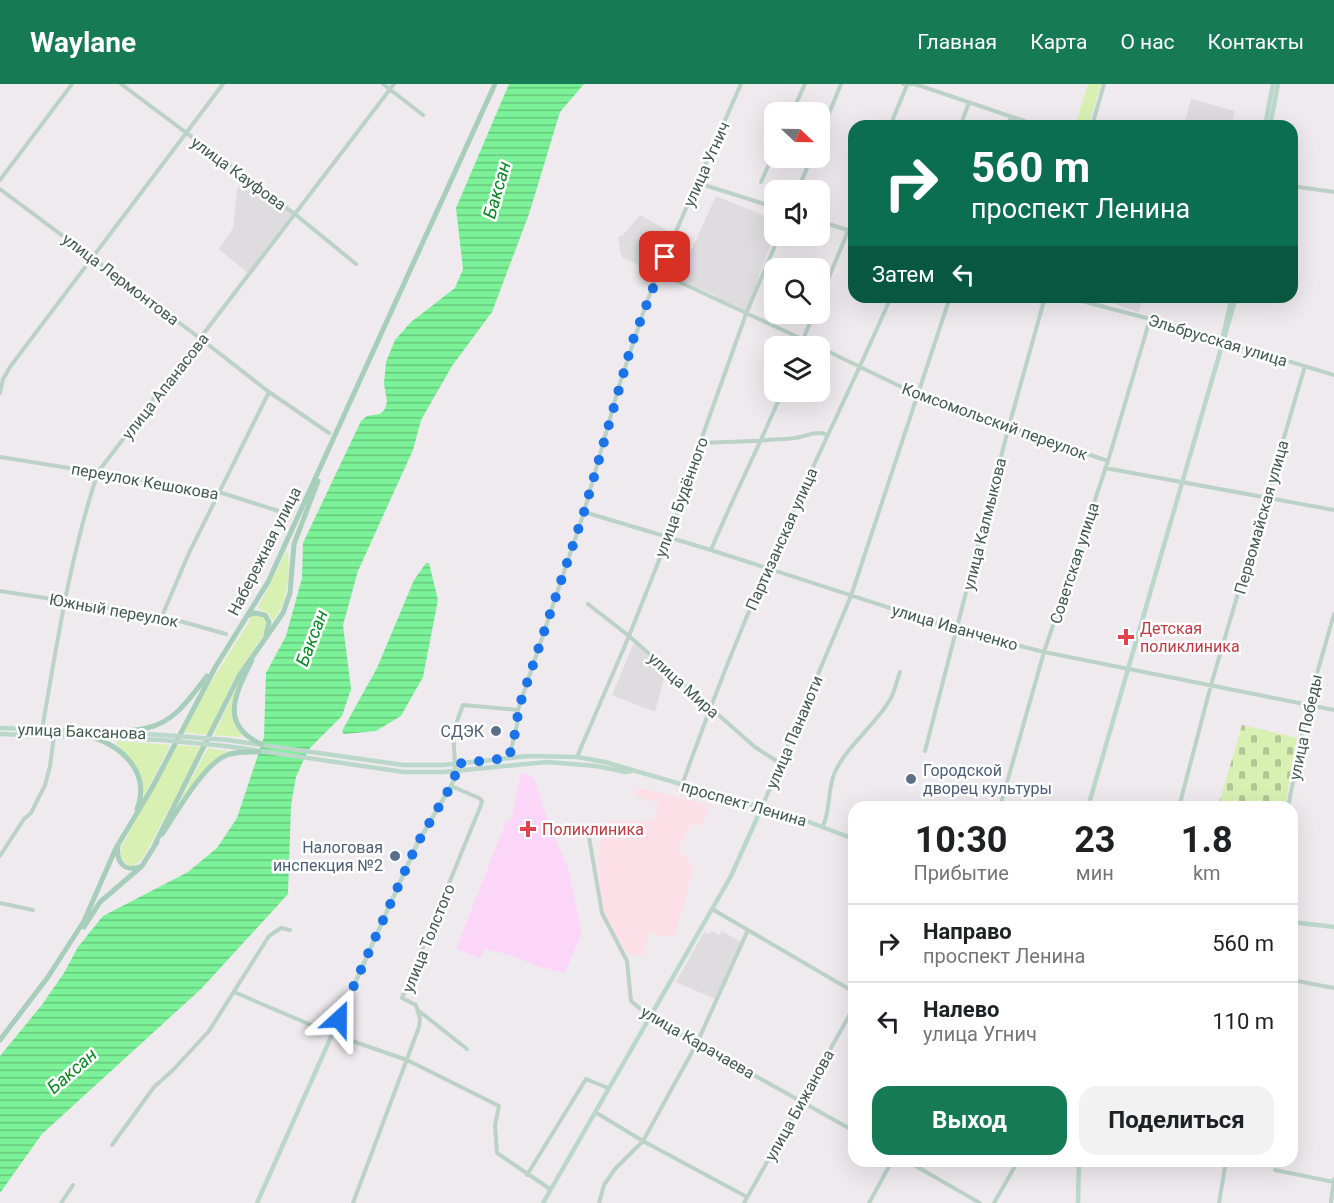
<!DOCTYPE html>
<html lang="ru">
<head>
<meta charset="utf-8">
<style>
  body { margin:0; font-family:Roboto,sans-serif; background:#f2f2f2; color:#202124; height:100vh; display:flex; flex-direction:column; font-size:22px; white-space:nowrap }
  * { box-sizing:border-box; margin:0 }
  p { font-size:20px; color:#757577 }
  .icon { flex:none; width:33px; height:33px; fill:none; stroke:currentColor; stroke-width:2; stroke-linecap:round; stroke-linejoin:round }
  .map { position:relative; flex:1; overflow:hidden }
  .details { position:absolute; left:848px; top:717px; width:450px; height:366px; display:flex; flex-direction:column; background:#fff; border-radius:18px; box-shadow:0 6px 24px #0002 }
  .details>* { flex:none }
  .top-card { position:absolute; left:848px; top:36px; width:450px; height:183px; border-radius:18px; box-shadow:0 6px 24px #0002; background:#0b6e4f; color:#fff; overflow:hidden }
  .needle { width:39px; rotate:112deg }
  .tools { position:absolute; left:764px; top:18px; display:grid; gap:12px }
  .tools a { display:grid; place-items:center; width:66px; height:66px; border-radius:12px; background:#fff; box-shadow:0 6px 24px #0002; font-size:30px }
  .pin { position:absolute; display:grid; place-items:center; width:51px; height:51px; color:#fff; margin:-26px; border-radius:12px; box-shadow:0 3px 9px #0006 }
  .me { position:absolute; width:66px; margin:-33px; rotate:24deg; stroke-linejoin:round; filter:drop-shadow(0 0 4px #0008) }
  .turn { display:flex; align-items:center; gap:21px; height:126px; padding:0 24px; font-size:27px }
  .turn .icon { width:78px; height:78px; stroke-width:2.5 }
  .turn b { display:block; font-size:42px; line-height:51px }
  .then { display:flex; align-items:center; height:57px; padding:0 24px; background:#0003; gap:12px; font-size:22px }
  .eta { display:flex; justify-content:space-evenly; align-items:center; height:102px; text-align:center }
  .eta b { font-size:36px; font-weight:700; line-height:42px }
  .primary-button { display:flex; gap:12px; margin-top:auto; padding:12px 24px }
  .primary-button a { flex:1; height:69px; border-radius:18px; background:#167b54; color:#fff; font-size:24px; font-weight:700; line-height:69px; text-align:center }
  .primary-button a+a { background:#f2f2f2; color:#202124 }
  ul { padding:0; list-style:none }
  li { display:flex; align-items:center; gap:18px; height:78px; padding:0 24px; border-top:2px solid #e0e0e0 }
  li div { flex:1 }
  li b { display:block; font-size:22px }
  li em { font-style:normal }
  header { display:flex; align-items:center; gap:36px; box-sizing:border-box; height:84px; padding:0 30px; background:#167b54; color:#fff }
  header strong { font-size:28px }
  nav { display:flex; gap:33px; margin-inline-start:auto; font-size:21px }
  .map>svg:first-child { display:block }
  .commercial { fill:#fde0e7 }
  .education { fill:#dfdce0 }
  .medical { fill:#fcd6f8 }
  .green { fill:#d8f1b3 }
  .cemetery { fill:url(#cemetery-stones) }
  .water { fill:url(#water-rules) }
  .lines { fill:none; stroke-linecap:round; stroke-linejoin:round }
  .street { stroke:#bcd2c7; stroke-width:4 }
  .secondary { stroke:#bbd7ca; stroke-width:4.5 }
  .primary { stroke:#a7cdbb; stroke-width:5 }
  .secondary-bridge { stroke:#bbd7ca; stroke-width:4.5 }
  .route { stroke:#1a73e8; stroke-width:10; stroke-dasharray:0 18 }
  .health-dot { fill:#e0444e; stroke:#fff; stroke-width:2 }
  .service-dot { fill:#5c6f8a; stroke:#fff; stroke-width:2 }
  .labels { text-anchor:middle; stroke-width:5; stroke-linejoin:round; paint-order:stroke }
  .street-label { font-size:16px; fill:#425a4e; stroke:#fff }
  .health-label { font-size:16px; fill:#be3a42; stroke:#fff; text-anchor:start }
  .service-label { font-size:16px; fill:#4e5e75; stroke:#fff; text-anchor:end }
  .water-label { font-size:18px; font-style:italic; fill:#058724; stroke:#fff }
</style>
</head>
<body>
<header>
<strong>Waylane</strong>
<nav><a>Главная</a><a>Карта</a><a>О нас</a><a>Контакты</a></nav>
</header>
<div class="map">
<svg width="1334" height="1119" viewBox="0 0 1334 1119">
  <defs>
    <pattern id="cemetery-stones" width="16" height="16" patternUnits="userSpaceOnUse" patternTransform="scale(1.5)"><rect width="16" height="16" fill="#d8f1b3"/><path d="M2 7V4a2 2 0 0 1 4 0v3zM10 15v-3a2 2 0 0 1 4 0v3z" fill="#b1c694"/></pattern>
    <pattern id="water-rules" width="6" height="5" patternUnits="userSpaceOnUse" patternTransform="scale(1.5)"><rect width="6" height="5" fill="#7cf298"/><path d="M0 2.5h6" fill="none" stroke="#67c77e"/></pattern>
  </defs>
  <rect width="100%" height="100%" fill="#eeeaee"/>
  <path class="commercial" d="M637,703l72,18 -8,22 -10,-3 -13,26 16,16 -20,72 -26,-5 -4,23 -15,-3 -8,-7 -21,-45 -3,-35 5,-31 7,-14h44l6,-18 -24,-7z"/>
  <path class="education" d="M1191,15l44,12 -4,15h-47z
    M244,95l49,35 -44,60 -30,-25 14,-21 4,-38z
    M716,112l58,24v16l-28,75 -30,-14 -1,-2 -37,-16z
    M640,131l32,18 -18,39 -31,-14 -2,-4 -3,-17 5,-2z
    M1087,213h56l-4,15 -25,-8 1,-2 -12,-3 -1,2z
    M634,559l32,28 -11,41 -43,-17z
    M711,847l8,4 3,-4 19,11 -26,57 -39,-17 28,-50 5,2z"/>
  <path class="medical" d="M521,689l11,3 4,7 13,42 19,43 11,52 2,15 -13,30 -2,6 -4,1 -22,-5 -34,-13 -22,-5 -4,9 -24,-9 50,-127 5,-1z"/>
  <path class="green" d="M1088,0h13l-13,42h-13z
    M287,466c5,20 0,54 -14,71l-6,-9 -9,-4z
    M256,530l5,1 6,7 -1,9 -32,48 -26,56 -26,-3 20,-35 50,-80z
    M242,591l-9,42 9,18 -2,2 -26,-2z
    M117,657l53,4 -26,52c-2,-24 -10,-39 -28,-53z
    M176,661l26,2 -59,111 -10,8 -5,-1 -8,-8 2,-11z
    M208,664l24,4 -13,4 -6,6 -42,55z"/>
  <path class="cemetery" d="M1242,641l55,13 -12,69h-67z"/>
  <path class="water" d="M509,0h75l-24,28 -31,102 -37,98 -40,54 -31,54 -8,30 -55,121 -15,54 8,64 -9,27 -34,34 -12,27 -5,28 -3,89 -87,95 -159,145 -42,59v-137l41,-50 23,-33 14,-26 25,-31 85,-44 29,-24 20,-30 27,-81 2,-64 20,-37 16,-58 1,-35 58,-122 6,-5 13,-2 5,-5 2,-8 -3,-17 2,-22 9,-22 16,-18 44,-34 8,-19 -7,-61z
    M426,479h3l9,37 -15,77 -22,39 -25,15 -32,3 -2,-3 35,-63 37,-88z"/>
  <g class="lines">
    <path class="street" d="M121,0l175,131 60,49
      M383,0l40,31
      M903,0h12l124,42
      M792,28l13,-28
      M890,42l17,-41
      M960,42l9,-23
      M1008,42l3,-9
      M1092,42l12,-42
      M819,54l22,-54
      M0,96l72,-96
      M761,98l13,-29
      M698,99l76,24
      M1292,102l42,6
      M0,105l201,150 68,53 60,41
      M798,106l13,-32
      M819,137l35,11
      M658,188l159,74
      M1067,213l83,22 184,56
      M819,217l35,-84
      M800,262l14,-32
      M819,263l99,48 190,66
      M0,309l3,-14 7,-12 213,-283
      M700,359c32,-1 63,-2 95,-5 11,-2 23,-8 32,-3
      M0,373l219,35 69,22
      M1105,384l229,42
      M584,428l127,38 247,80 86,22 290,58
      M711,466c22,-53 49,-105 71,-158
      M0,507l162,25 64,18
      M588,520l41,32 126,111 26,17
      M162,532l27,-63 80,-161
      M42,646c15,-87 28,-174 56,-258l296,-388
      M925,667l84,-325 36,-129
      M577,673l52,-121 48,-121 23,-72 46,-129 33,-78
      M509,674l8,-33 1,-15 66,-198 35,-126 26,-79 13,-35 83,-188
      M455,680l-2,-32 10,-27 55,5
      M682,701c26,-73 54,-145 85,-216 39,-91 84,-180 124,-272
      M762,723l89,-211 99,-299
      M1000,723l44,-155 64,-191 42,-142
      M1179,723l32,-122 94,-319
      M1288,723l20,-102 26,-91
      M823,742c8,-17 4,-37 12,-54 13,-28 41,-47 56,-74 4,-8 6,-18 9,-26
      M589,753l13,76 25,48 4,40 19,16 204,114
      M0,772l24,-37 7,-6 14,-28 5,-19 4,-30
      M0,819l33,7
      M712,825l142,83
      M1292,896l42,8
      M234,908l98,42 75,26 92,46 -4,19 2,28 53,36
      M419,927l48,38
      M595,1028l48,29 104,56
      M112,1061l42,-58 19,-17 36,-39 60,-95 12,-8 9,2
      M907,1077l73,42
      M1275,1086l59,12
      M527,1091l59,-96 22,9
      M61,1119l12,-18
      M353,1119l66,-176 1,-8 -4,-14 -14,-7 79,-193 1,-4 -3,-3 -28,-12
      M599,1119l5,-18 11,-16 28,-28 54,-98 51,-113
      M744,1119l110,-196
      M869,1119l23,-42
      M994,1119l24,-42
      M1219,1119l7,-42
      M1331,1119l3,-24"/>
    <path class="secondary" d="M1265,42l8,-42
      M1270,42l8,-42
      M1223,252l9,-39
      M0,644l115,4
      M124,649l39,2
      M0,650l162,6
      M227,656l176,25h40l85,-9 49,1 28,5 196,57 53,20
      M226,662l178,26h40l103,-10 49,4 30,6 5,-1
      M1088,723l148,-510
      M1292,838l42,5
      M257,1119l160,-359 34,-58 4,-8v-14
      M543,1119l188,-327 31,-69
      M1078,1119l1,-42"/>
    <path class="primary" d="M249,531l6,-2 10,2 4,7 -3,13
      M252,576c-16,33 -34,64 9,84
      M113,648c11,-2 23,-1 34,-4 28,-6 43,-30 60,-52
      M92,653c31,10 59,36 45,72
      M162,750c14,-20 42,-71 65,-79 10,-4 22,-3 32,-3
      M155,760l84,-168 44,-63 7,-20 4,-49 24,-63
      M118,762c-2,16 6,26 22,21
      M84,843l16,-25 42,-36 15,-24
      M0,956l48,-63 36,-56 32,-73 36,-60 64,-122 52,-84 227,-498"/>
    <path class="secondary-bridge" d="M163,651l64,5
      M162,656l64,6"/>
  </g>
  <g class="lines">
    <path class="route" d="M339,935l78,-175 34,-58 4,-8v-14l54,-6 8,-33 1,-15 66,-198 49,-172 32,-83"/>
  </g>
  <g class="health-dot">
    <path d="M1123 544h6v6h6v6h-6v6h-6v-6h-6v-6h6z"/>
    <path d="M525 736h6v6h6v6h-6v6h-6v-6h-6v-6h6z"/>
  </g>
  <g class="service-dot">
    <circle cx="496" cy="647" r="6"/>
    <circle cx="911" cy="695" r="6"/>
    <circle cx="395" cy="772" r="6"/>
  </g>
  <g class="labels">
    <g class="street-label">
      <text transform="translate(706 80) rotate(-66)" y="6">улица Угнич</text>
      <text transform="translate(239 89) rotate(36)" y="6">улица Кауфова</text>
      <text transform="translate(121 195) rotate(37)" y="6">улица Лермонтова</text>
      <text transform="translate(1218 256) rotate(17)" y="6">Эльбрусская улица</text>
      <text transform="translate(165 302) rotate(-52)" y="6">улица Апанасова</text>
      <text transform="translate(995 337) rotate(20)" y="6">Комсомольский переулок</text>
      <text transform="translate(145 397) rotate(10)" y="6">переулок Кешокова</text>
      <text transform="translate(681 413) rotate(-70)" y="6">улица Будённого</text>
      <text transform="translate(1261 433) rotate(-74)" y="6">Первомайская улица</text>
      <text transform="translate(984 440) rotate(-76)" y="6">улица Калмыкова</text>
      <text transform="translate(781 455) rotate(-66)" y="6">Партизанская улица</text>
      <text transform="translate(264 467) rotate(-63)" y="6">Набережная улица</text>
      <text transform="translate(1074 479) rotate(-72)" y="6">Советская улица</text>
      <text transform="translate(114 526) rotate(10)" y="6">Южный переулок</text>
      <text transform="translate(955 543) rotate(16)" y="6">улица Иванченко</text>
      <text transform="translate(684 601) rotate(42)" y="6">улица Мира</text>
      <text transform="translate(1305 643) rotate(-78)" y="6">улица Победы</text>
      <text transform="translate(82 647) rotate(2)" y="6">улица Баксанова</text>
      <text transform="translate(794 648) rotate(-67)" y="6">улица Панаиоти</text>
      <text transform="translate(744 719) rotate(16)" y="6">проспект Ленина</text>
      <text transform="translate(428 854) rotate(-68)" y="6">улица Толстого</text>
      <text transform="translate(698 958) rotate(30)" y="6">улица Карачаева</text>
      <text transform="translate(799 1021) rotate(-61)" y="6">улица Бижанова</text>
    </g>
    <g class="health-label">
      <text x="1140" y="550">Детская<tspan x="1140" dy="18">поликлиника</tspan></text>
      <text x="542" y="751">Поликлиника</text>
    </g>
    <g class="service-label">
      <text x="484" y="653">СДЭК</text>
      <text x="923" y="692" text-anchor="start">Городской<tspan x="923" dy="18">дворец культуры</tspan></text>
      <text x="383" y="769">Налоговая<tspan x="383" dy="18">инспекция №2</tspan></text>
    </g>
    <g class="water-label">
      <text transform="translate(497 106) rotate(-74)" y="6">Баксан</text>
      <text transform="translate(312 554) rotate(-69)" y="6">Баксан</text>
      <text transform="translate(72 987) rotate(-41)" y="6">Баксан</text>
    </g>
  </g>
</svg>
<div class="tools">
<a><svg class="needle" viewBox="-14 -14 28 28"><path d="M0-13l5 13h-10z" fill="#e53935"/><path d="M0 13l5-13h-10z" fill="#757577"/></svg></a>
<a><svg class="icon" aria-label="sound" viewBox="0 0 24 24"><path d="M4 9h4l5-4v14l-5-4H4zM17 9q2 3 0 6"/></svg></a>
<a><svg class="icon" aria-label="search" viewBox="0 0 24 24"><circle cx="10" cy="10" r="6"/><path d="M15 15l6 6"/></svg></a>
<a><svg class="icon" aria-label="layers" viewBox="0 0 24 24"><path d="M12 4l9 5-9 5-9-5zM3 14l9 5 9-5"/></svg></a>
</div>
<div class="pin" style="left:665px;top:173px;background:#d93025"><svg class="icon" aria-label="arrive" viewBox="0 0 24 24"><path d="M6 21V4h12l-3 4 3 4H6"/></svg></div>
<svg class="me" style="left:339px;top:935px" viewBox="-20 -20 40 40"><path d="M0-17L14 15 0 8-14 15z" fill="#1a73e8" stroke="#fff" stroke-width="4"/></svg>
<div class="top-card">
<div class="turn"><svg class="icon" aria-label="right" viewBox="0 0 24 24"><path d="M7 20v-9h11M14 6l5 5-5 5"/></svg><div><b>560 m</b>проспект Ленина</div></div>
<div class="then">Затем<svg class="icon" aria-label="left" viewBox="0 0 24 24"><path d="M17 20v-9H6M10 6l-5 5 5 5"/></svg></div>
</div>
<section class="details">
<div class="eta">
<div><b>10:30</b><p>Прибытие</p></div>
<div><b>23</b><p>мин</p></div>
<div><b>1.8</b><p>km</p></div>
</div>
<ul>
<li><svg class="icon" aria-label="right" viewBox="0 0 24 24"><path d="M7 20v-9h11M14 6l5 5-5 5"/></svg><div><b>Направо</b><p>проспект Ленина</p></div><em>560 m</em></li>
<li><svg class="icon" aria-label="left" viewBox="0 0 24 24"><path d="M17 20v-9H6M10 6l-5 5 5 5"/></svg><div><b>Налево</b><p>улица Угнич</p></div><em>110 m</em></li>
</ul>
<div class="primary-button"><a>Выход</a><a>Поделиться</a></div>
</section>
</div>
</body>
</html>
